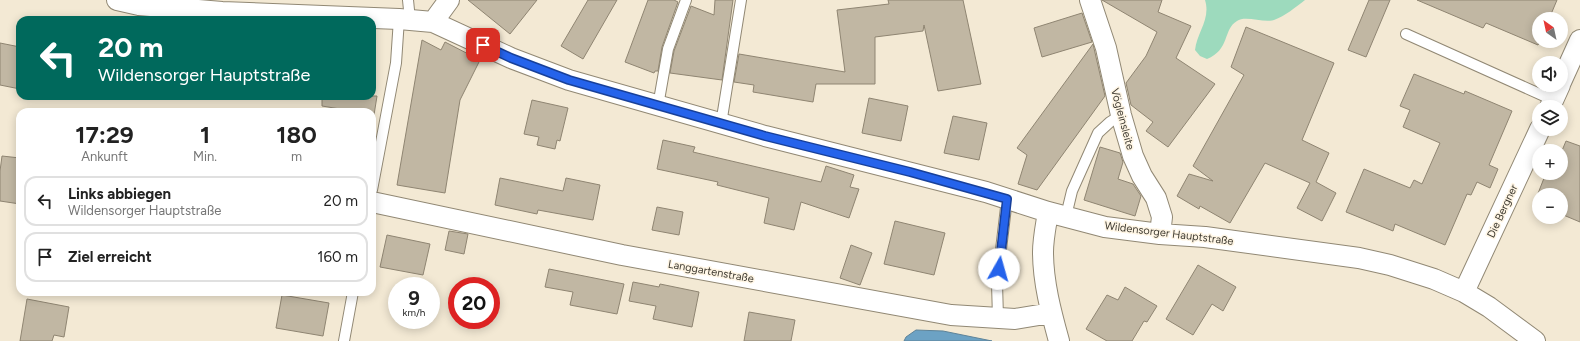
<!DOCTYPE html>
<html lang="de">
<head>
<meta charset="utf-8">
<style>
  body { margin:0; font-family:Figtree,sans-serif; background:#f2f2f2; color:#222; height:100vh; display:flex; flex-direction:column; font-size:15px; white-space:nowrap }
  * { box-sizing:border-box; margin:0 }
  p { font-size:13px; color:#767676 }
  .icon { flex:none; width:22px; height:22px; fill:none; stroke:currentColor; stroke-width:2; stroke-linecap:round; stroke-linejoin:round }
  .map { position:relative; flex:1; overflow:hidden }
  .side { position:absolute; left:16px; top:108px; width:360px; height:188px; display:flex; flex-direction:column; background:#fff; border-radius:12px; box-shadow:0 2px 10px #0003 }
  .side>* { flex:none }
  .top-card { position:absolute; left:16px; top:16px; width:360px; height:84px; border-radius:12px; box-shadow:0 2px 10px #0003; background:#00695c; color:#fff; overflow:hidden }
  .needle { width:26px; rotate:327deg }
  .controls { position:absolute; left:1532px; top:12px; display:grid; gap:8px }
  .controls a { display:grid; place-items:center; width:36px; height:36px; border-radius:50%; background:#fff; box-shadow:0 2px 10px #0003; font-size:20px }
  .speed { position:absolute; left:388px; top:277px; display:flex; gap:8px; font-size:20px; font-weight:700; text-align:center }
  .speed>* { display:grid; place-content:center; width:52px; height:52px; border-radius:50%; background:#fff; box-shadow:0 2px 10px #0003; line-height:1 }
  .speed small { font-size:10px; font-weight:400 }
  .speed .limit { border:6px solid #d22; background:#fff; color:#111 }
  .pin { position:absolute; display:grid; place-items:center; width:34px; height:34px; color:#fff; margin:-17px; border-radius:8px; box-shadow:0 2px 6px #0006 }
  .me { position:absolute; width:44px; margin:-22px; rotate:7deg; stroke-linejoin:round; filter:drop-shadow(0 0 3px #0008) }
  .turn { display:flex; align-items:center; gap:14px; height:84px; padding:0 16px; font-size:18px }
  .turn .icon { width:52px; height:52px; stroke-width:2.5 }
  .turn b { display:block; font-size:28px; line-height:34px }
  .eta { display:flex; justify-content:space-evenly; align-items:center; height:68px; text-align:center }
  .eta b { font-size:24px; font-weight:700; line-height:28px }
  ul { padding:0; list-style:none }
  li { display:flex; align-items:center; gap:12px; height:50px; margin:0 8px 6px; padding:0 8px; border:2px solid #e0e0e0; border-radius:12px }
  li div { flex:1 }
  li b { display:block; font-size:15px }
  li em { font-style:normal }
  .map>svg:first-child { display:block }
  .green { fill:#9ddabd }
  .water { fill:#6ca2c4; stroke:#5e8398 }
  .building { fill:#c1b7a3; stroke:#8f8572 }
  .lines { fill:none; stroke-linecap:round; stroke-linejoin:round }
  .lane-casing { stroke:#918874; stroke-width:12 }
  .street-casing { stroke:#918874; stroke-width:22 }
  .lane { stroke:#fff; stroke-width:10 }
  .street { stroke:#fff; stroke-width:20 }
  .route-casing { stroke:#184099; stroke-width:10 }
  .route { stroke:#2563eb; stroke-width:7 }
  .labels { text-anchor:middle; stroke-width:3; stroke-linejoin:round; paint-order:stroke }
  .street-label { font-size:11px; fill:#3f3b32; stroke:#fff6e5 }
</style>
</head>
<body>
<div class="map">
<svg width="1580" height="341" viewBox="0 0 1580 341">
  <rect width="100%" height="100%" fill="#f3e9d4"/>
  <path class="green" d="M1205,0h100c-9,7 -20,16 -31,20 -11,3 -29,-5 -37,1 -14,8 -7,29 -30,38l-7,-3 -5,-6c2,-18 16,-31 10,-50z"/>
  <path class="water" d="M916,330l27,1 49,10h-88l2,-4z"/>
  <path class="building" d="M468,0h69l-27,34z
    M588,0h29l-34,59 -22,-13z
    M648,0h26l4,2 -16,45 -4,24h-3l-1,2 -29,-11z
    M715,0h18l-11,80 -52,-7 4,-22 17,-45 23,9z
    M888,0h75l18,84 -43,7 -14,-66 -1,6 -48,6v47h-59l-3,18 -60,-10 1,-7 -20,-3 5,-28 106,18 -8,-62 52,-6z
    M1102,0h60l-4,12 33,14 -15,32 39,26 -47,63 -22,-16 7,-9 -22,-17 -5,-22 20,-27 11,-24z
    M1369,0h21l-24,57 -18,-7z
    M1417,0h140l-8,19h-10l1,22 -2,4 -52,-22 -3,5z
    M1082,13l10,29 -50,15 -8,-29z
    M1246,27l88,36 -32,77 27,13 -13,29 20,11 -14,28 -25,-13 13,-25 -45,-20 -35,60 -30,-17 -1,3 -22,-13 12,-22 24,7 -20,-15 51,-91 -13,-8z
    M422,40l19,10 4,-8 35,18 -20,40 -15,93 -48,-8z
    M0,43l20,4v42l-20,-4z
    M1093,44l12,52 -68,94 -19,-6 9,-29 -10,-7z
    M1414,74l50,20 1,-3 47,20 -23,54 9,4 -8,19 -13,-6 -6,13 -4,-1 -22,51 -50,-21 -2,7 -47,-19 18,-43 46,19 4,-8 8,4 18,-41 -37,-16 7,-17 -10,-4z
    M322,96h55l-3,19h-2v-3h-14l-36,-6z
    M869,98l39,8 -7,35 -39,-8z
    M532,100l36,8 -8,33 -3,-1 -2,9 -18,-4 2,-8 -15,-3z
    M953,116l34,7 -8,37 -35,-7z
    M663,140l32,7 -2,5 128,30 5,-16 28,9 -4,12 9,2 -10,29 -48,-16 -7,28 -30,-7 5,-25 -52,-13 1,-3 -61,-13z
    M1566,141l14,5v76l-19,-8v-19l-24,1 9,-23h15v-20z
    M1100,147l20,6 3,9 -5,17 15,5 8,12 -6,20 -51,-16z
    M2,156l18,2v46l-20,-3v-30z
    M500,178l63,13 3,-13 34,7 -7,35 -55,-10 -1,4 -42,-9z
    M657,207l26,5 -4,23 -27,-5z
    M895,221l50,12 -11,42 -50,-11z
    M449,231l19,3 -4,20 -19,-4z
    M387,235l43,9 -7,31 -43,-8z
    M851,245l21,8 -12,32 -20,-7z
    M1198,265l38,22 -13,24 -11,-7 -19,31 -27,-16z
    M549,269l75,15 -7,30 -47,-9 3,-13 -28,-5z
    M633,282l26,5 1,-3 39,8 -7,35 -39,-8 3,-13 -27,-5z
    M1125,287l32,19 -10,16 -3,-1 -12,20h-25l-21,-12 21,-34 11,5z
    M282,295l47,8 -6,33 -47,-8z
    M27,299l42,8 -5,30 -10,-2 -2,6h-32z
    M749,312l46,8 -4,21h-47z"/>
  <g class="lines">
    <defs>
      <path id="lane" d="M408,0l2,20
        M1406,34l147,66
        M658,106l10,-57 18,-49
        M721,124l20,-124
        M372,190l24,-127 3,-44
        M1066,216l6,-25 26,-58 12,-11 11,-7
        M998,318l-1,-35 10,-84
        M344,341l9,-49"/>
      <path id="street" d="M117,0l22,5 83,7 177,7 34,3 78,36 58,22 196,56 221,56 62,20 57,15 55,7 45,3 154,21 31,7 44,14 30,13 25,15 46,34
        M1090,0l16,48 15,67 12,41 9,20 14,22 6,19 -2,17
        M433,22l16,-22
        M1561,82l19,-42
        M1550,107l10,-22
        M372,202l250,53 329,60 64,4 36,-6
        M1048,212c-2,13 -5,27 -5,40 0,30 8,60 16,89
        M1464,292l76,-163"/>
    </defs>
    <use href="#lane" class="lane-casing"/>
    <use href="#street" class="street-casing"/>
    <use href="#lane" class="lane"/>
    <use href="#street" class="street"/>
  </g>
  <g class="lines">
    <defs>
      <path id="route" d="M483,45l28,13 58,22 196,56 145,36 97,27 -8,70"/>
    </defs>
    <use href="#route" class="route-casing"/>
    <use href="#route" class="route"/>
  </g>
  <g class="labels">
    <g class="street-label">
      <text transform="translate(1123 119) rotate(75)" y="4">Vögleinsleite</text>
      <text transform="translate(1502 211) rotate(-65)" y="4">Die Bergner</text>
      <text transform="translate(1169 233) rotate(7)" y="4">Wildensorger Hauptstraße</text>
      <text transform="translate(711 271) rotate(10)" y="4">Langgartenstraße</text>
    </g>
  </g>
</svg>
<div class="controls">
<a><svg class="needle" viewBox="-14 -14 28 28"><path d="M0-13l5 13h-10z" fill="#e53935"/><path d="M0 13l5-13h-10z" fill="#767676"/></svg></a>
<a><svg class="icon" aria-label="sound" viewBox="0 0 24 24"><path d="M4 9h4l5-4v14l-5-4H4zM17 9q2 3 0 6"/></svg></a>
<a><svg class="icon" aria-label="layers" viewBox="0 0 24 24"><path d="M12 4l9 5-9 5-9-5zM3 14l9 5 9-5"/></svg></a>
<a>+</a>
<a>−</a>
</div>
<div class="speed"><div>9<small>km/h</small></div><div class="limit">20</div></div>
<div class="pin" style="left:483px;top:45px;background:#d93025"><svg class="icon" aria-label="arrive" viewBox="0 0 24 24"><path d="M6 21V4h12l-3 4 3 4H6"/></svg></div>
<svg class="me" style="left:999px;top:269px" viewBox="-20 -20 40 40"><circle r="19" fill="#fff"/><path d="M0-13L10 11 0 6-10 11z" fill="#2563eb"/></svg>
<div class="top-card">
<div class="turn"><svg class="icon" aria-label="left" viewBox="0 0 24 24"><path d="M17 20v-9H6M10 6l-5 5 5 5"/></svg><div><b>20 m</b>Wildensorger Hauptstraße</div></div>
</div>
<section class="side">
<div class="eta">
<div><b>17:29</b><p>Ankunft</p></div>
<div><b>1</b><p>Min.</p></div>
<div><b>180</b><p>m</p></div>
</div>
<ul>
<li><svg class="icon" aria-label="left" viewBox="0 0 24 24"><path d="M17 20v-9H6M10 6l-5 5 5 5"/></svg><div><b>Links abbiegen</b><p>Wildensorger Hauptstraße</p></div><em>20 m</em></li>
<li><svg class="icon" aria-label="arrive" viewBox="0 0 24 24"><path d="M6 21V4h12l-3 4 3 4H6"/></svg><div><b>Ziel erreicht</b></div><em>160 m</em></li>
</ul>
</section>
</div>
</body>
</html>
